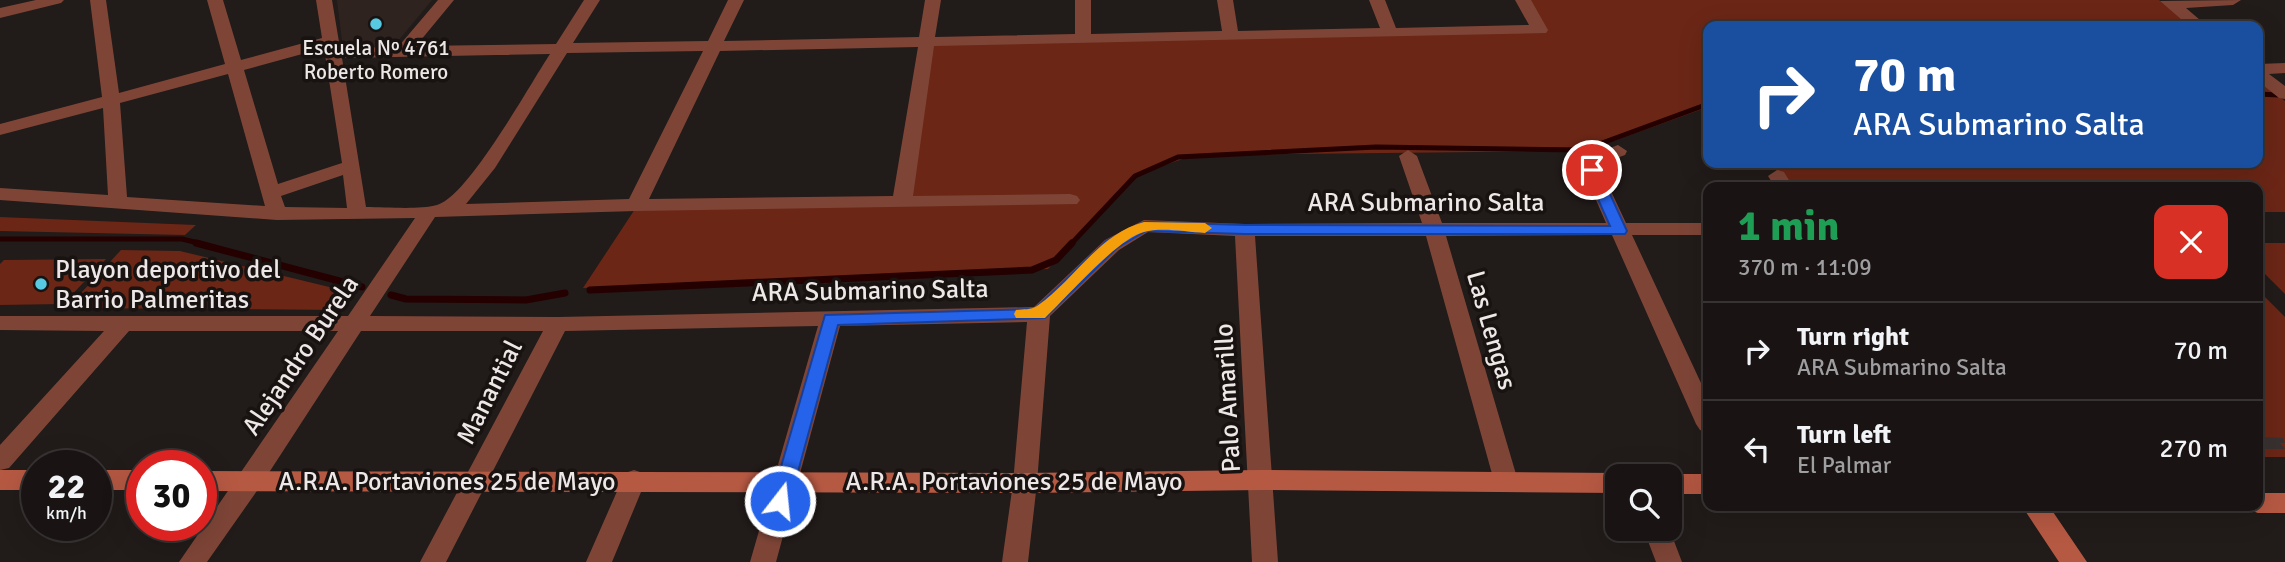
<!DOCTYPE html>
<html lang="en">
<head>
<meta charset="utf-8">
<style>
  body { margin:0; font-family:Signika,sans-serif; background:#221d1c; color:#f1f3f6; height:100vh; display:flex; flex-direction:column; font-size:26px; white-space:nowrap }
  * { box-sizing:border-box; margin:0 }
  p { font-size:23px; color:#9f9ea0 }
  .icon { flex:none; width:38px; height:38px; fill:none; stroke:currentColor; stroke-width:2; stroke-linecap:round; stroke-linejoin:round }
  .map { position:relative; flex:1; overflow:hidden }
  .panel { position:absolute; left:1703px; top:182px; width:560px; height:329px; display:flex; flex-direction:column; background:#191413; border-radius:14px; box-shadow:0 7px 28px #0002,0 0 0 2px #373333 }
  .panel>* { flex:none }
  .top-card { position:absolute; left:1703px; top:21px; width:560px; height:147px; border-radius:14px; box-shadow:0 7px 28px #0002,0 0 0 2px #373333; background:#1a4fa0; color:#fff; overflow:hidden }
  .buttons { position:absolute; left:1605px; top:464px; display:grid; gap:14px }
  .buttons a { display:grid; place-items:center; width:77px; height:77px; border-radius:14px; background:#191413; box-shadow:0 7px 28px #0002,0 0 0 2px #373333; font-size:35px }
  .speed { position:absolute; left:21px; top:450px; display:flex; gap:14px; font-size:35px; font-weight:700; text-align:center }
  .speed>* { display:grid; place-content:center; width:91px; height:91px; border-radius:50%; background:#191413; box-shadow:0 7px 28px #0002,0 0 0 2px #373333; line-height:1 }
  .speed small { font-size:18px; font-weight:400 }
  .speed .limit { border:10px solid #d22; background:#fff; color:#111 }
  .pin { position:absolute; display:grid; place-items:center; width:60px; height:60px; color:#fff; margin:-30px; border:4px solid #fff; border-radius:50%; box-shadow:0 2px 7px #0007 }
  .me { position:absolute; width:77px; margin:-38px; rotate:16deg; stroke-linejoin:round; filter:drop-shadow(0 0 5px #0008) }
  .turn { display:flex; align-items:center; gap:24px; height:147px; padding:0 35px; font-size:32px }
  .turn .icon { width:91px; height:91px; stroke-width:2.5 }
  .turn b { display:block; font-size:49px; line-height:60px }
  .round { display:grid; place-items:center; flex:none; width:74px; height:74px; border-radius:14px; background:#221d1c }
  .head { display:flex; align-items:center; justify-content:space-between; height:119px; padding:0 35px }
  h1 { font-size:42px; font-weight:700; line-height:52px; color:#1e9e55 }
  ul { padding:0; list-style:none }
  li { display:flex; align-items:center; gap:21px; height:98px; padding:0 35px; border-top:2px solid #373333 }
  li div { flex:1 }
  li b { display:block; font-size:26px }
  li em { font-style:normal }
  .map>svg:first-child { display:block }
  .built { fill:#2f2320 }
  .green { fill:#6b2616 }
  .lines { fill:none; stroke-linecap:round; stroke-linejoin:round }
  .stream-far1 { stroke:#240000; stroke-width:5 }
  .stream { stroke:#240000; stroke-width:7 }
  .building { fill:#38312f }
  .street { fill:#7e4537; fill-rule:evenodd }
  .secondary { fill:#b65943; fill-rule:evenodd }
  .route { fill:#2563eb; stroke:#184099; stroke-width:2 }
  .slow { fill:#f59e0b }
  .poi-dot { fill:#57c9e2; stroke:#181210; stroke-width:2.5 }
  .labels { text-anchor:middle; stroke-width:7; stroke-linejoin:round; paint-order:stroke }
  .far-poi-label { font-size:21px; fill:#ede8e7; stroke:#181210 }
  .street-label { font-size:26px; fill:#ede8e7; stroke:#181210 }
  .poi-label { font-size:26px; fill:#ede8e7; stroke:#181210; text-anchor:start }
</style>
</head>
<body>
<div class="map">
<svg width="2285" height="562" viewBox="0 0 2285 562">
  <rect width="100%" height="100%" fill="#211b19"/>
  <path class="built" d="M337,0h95l-39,47 -50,2z"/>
  <path class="green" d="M1524,0h635l33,26h-484v81l-122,44 -391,4 -61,20 -86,94 -465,19 54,-82 265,-3 28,-160 611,-12z
    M2258,79l27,22v111h-27v-25h-468l-18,-24h486z
    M0,217l196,8 -11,10 -185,-4z
    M2258,243h27v51l-27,-27z
    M121,250l59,1 174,42 -11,17 -276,-2z
    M106,259l-43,45 -63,1v-41l4,-4z
    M2258,290l27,27v140h-27z"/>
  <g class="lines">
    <path class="stream-far1" d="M2258,94l21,1
      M0,239h182l21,5
      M1071,244l64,-68 43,-19 198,-10 207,3 125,-46"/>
    <path class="stream" d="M196,243l166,44
      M590,290l442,-20 24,-10 16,-17
      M391,295l15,4 120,1 39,-7"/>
  </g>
  <path class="building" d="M2258,437l25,1 2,5h-5l5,6h-27z"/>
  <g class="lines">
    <path class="street" d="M36,0h28l-3,3 -61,15v-10z
      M90,0h16l13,93 106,-29 -18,-64h16l18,60 81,-22 -6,-38h16l8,48 58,-1 40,-47h16l-38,46 140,-2 28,-44h16l-27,43 135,-2 20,-41h16l-20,41 195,-4 6,-37h16l-6,37 140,-3v-34h16v34l131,-3 -5,-31h16l5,31 142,-3 -11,-28h16l11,28 133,-3 -14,-25h16l17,30 -2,3 -612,13 -21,150 157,-2 7,2 3,4 -3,4 -441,7 -201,6 -65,99 188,1 476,-10 71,-67 39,-20 101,4 177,-1 -23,-67 9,-6 9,6 25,67h164l-23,-53 6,-14 29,-11 9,6 -2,4 -21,8 -3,7 25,53h82v12h-76l76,163v35l-8,-3 -4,-6 -84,-189 -166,1 72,245 -3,7 -9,3 -9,-3 -3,-7 -68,-245h-171l23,326h-26l-17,-326 -87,-4 -29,18 -69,66 -13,167 -9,79h-26l11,-79 14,-161 -187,4 -64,236h-26l68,-236 -253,5 -119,231h-26l123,-231h-182l-102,157 -52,74h-28l159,-231h-209l-120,137 -9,2v-25l104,-114 -104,-1v-14h348l67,-98 -138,2 -277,-20v-12l108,7 -5,-87 -103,27v-11l102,-27zM918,47l-25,149 -244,3 71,-148zM324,48l18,115 -64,21 -34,-114zM703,51l-74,148 -163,5 29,-36 72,-115zM550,54c-20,30 -82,143 -113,151 -19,5 -51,2 -71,2l-24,-149zM228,74l37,132 -138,-9 -7,-94zM343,175l4,33 -62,-1 -4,-11z
      M2241,0l-8,5 -47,3 21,18h-18l-29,-25z
      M2285,63v10l-16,1 16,12v13l-6,-1 -21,-17v-17z
      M1777,170l7,2 9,15h-18l-7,-11z
      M634,470l9,3 3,7 -34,82h-26l36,-82 3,-7z
      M1643,528h26l13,34h-26z"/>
    <path class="secondary" d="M0,470h37v20h-37z
      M96,470h46v20h-46z
      M1260,470l357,3 8,3h-8v17l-357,-3 -235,3 -824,-2v-20l824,2z
      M1670,474h38v20h-38v-18h-5z
      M2258,493h27v20h-27l-9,-3 -2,-4h11z
      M2022,506h27l38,56h-28z"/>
  </g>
  <path class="route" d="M1592,166l7,4 28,61 -2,3h-380l-99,-3 -29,17 -72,70 -207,7 -48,176 -3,6 -7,2 -6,-2 -3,-6 54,-186 210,-6 71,-68 38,-19 101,3 365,1 -25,-56z"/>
  <path class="slow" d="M1144,222l61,1 7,5 -7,5c-19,-1 -43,-6 -61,-1 -26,6 -78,66 -99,86h-29l-2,-4 2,-4c7,-1 15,0 21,-4 37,-25 61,-72 107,-84z"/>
  <g class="poi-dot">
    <circle cx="376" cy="24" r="7"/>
    <circle cx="41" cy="284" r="7"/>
  </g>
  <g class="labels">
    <g class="far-poi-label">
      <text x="376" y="55">Escuela Nº 4761<tspan x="376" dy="24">Roberto Romero</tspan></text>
    </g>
    <g class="street-label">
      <text x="1426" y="211">ARA Submarino Salta</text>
      <text transform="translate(870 290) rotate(-1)" y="9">ARA Submarino Salta</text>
      <text transform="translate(1492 330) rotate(74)" y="9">Las Lengas</text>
      <text transform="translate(300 355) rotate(-56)" y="9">Alejandro Burela</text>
      <text transform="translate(489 392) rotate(-63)" y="9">Manantial</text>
      <text transform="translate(1227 398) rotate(-93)" y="9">Palo Amarillo</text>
      <text x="447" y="490">A.R.A. Portaviones 25 de Mayo</text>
      <text x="1014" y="490">A.R.A. Portaviones 25 de Mayo</text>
    </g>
    <g class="poi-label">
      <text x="55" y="278">Playon deportivo del<tspan x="55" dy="30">Barrio Palmeritas</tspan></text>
    </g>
  </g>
</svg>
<div class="buttons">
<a><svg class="icon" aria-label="search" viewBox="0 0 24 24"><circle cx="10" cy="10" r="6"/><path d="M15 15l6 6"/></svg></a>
</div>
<div class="speed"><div>22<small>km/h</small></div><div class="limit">30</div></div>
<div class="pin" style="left:1592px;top:170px;background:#d93025"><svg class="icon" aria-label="arrive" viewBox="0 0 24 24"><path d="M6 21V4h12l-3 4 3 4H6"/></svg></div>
<svg class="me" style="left:780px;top:501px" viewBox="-20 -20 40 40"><circle r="17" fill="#2563eb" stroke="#fff" stroke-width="3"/><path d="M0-11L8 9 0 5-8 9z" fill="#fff"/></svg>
<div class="top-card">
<div class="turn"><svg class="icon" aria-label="right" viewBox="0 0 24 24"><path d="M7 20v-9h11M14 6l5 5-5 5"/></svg><div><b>70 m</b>ARA Submarino Salta</div></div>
</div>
<section class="panel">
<div class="head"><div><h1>1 min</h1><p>370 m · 11:09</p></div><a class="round" style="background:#d93025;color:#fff"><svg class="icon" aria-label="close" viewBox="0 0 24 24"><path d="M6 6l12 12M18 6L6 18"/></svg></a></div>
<ul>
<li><svg class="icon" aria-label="right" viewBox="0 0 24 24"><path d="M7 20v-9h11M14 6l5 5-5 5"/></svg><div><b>Turn right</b><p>ARA Submarino Salta</p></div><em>70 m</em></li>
<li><svg class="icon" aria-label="left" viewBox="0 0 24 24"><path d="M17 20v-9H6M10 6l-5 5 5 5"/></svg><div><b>Turn left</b><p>El Palmar</p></div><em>270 m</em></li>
</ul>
</section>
</div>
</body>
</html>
